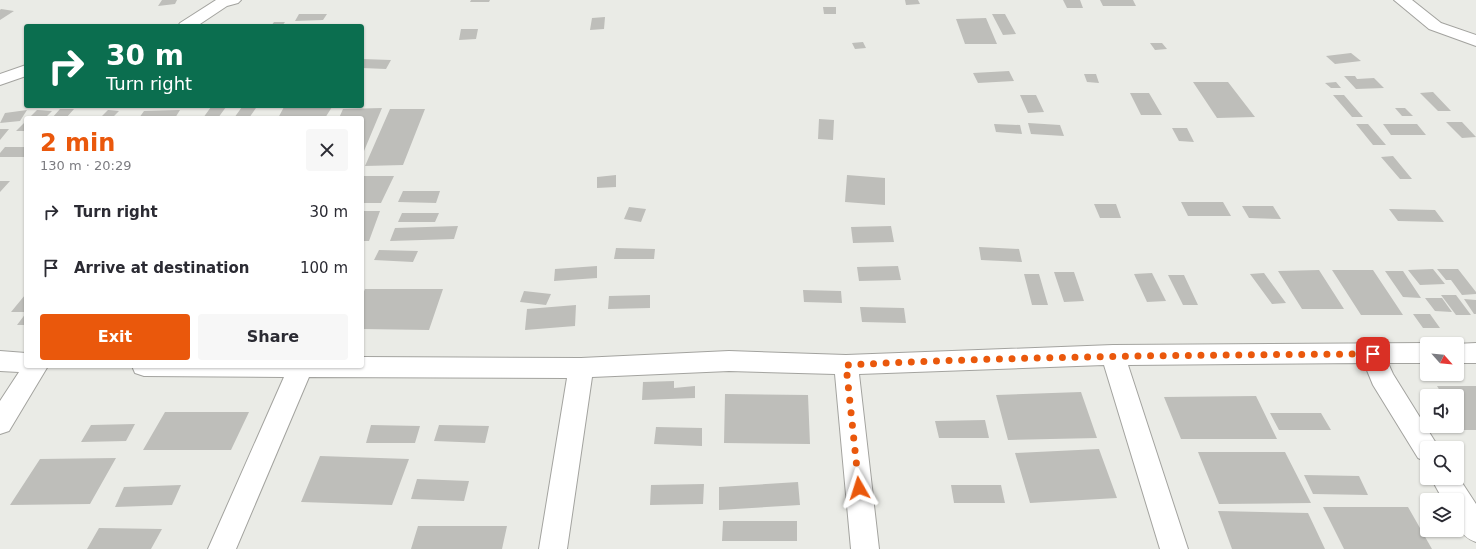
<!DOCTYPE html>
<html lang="en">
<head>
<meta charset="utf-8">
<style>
  body { margin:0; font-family:"DejaVu Sans",sans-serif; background:#f7f7f7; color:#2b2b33; height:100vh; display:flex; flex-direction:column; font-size:15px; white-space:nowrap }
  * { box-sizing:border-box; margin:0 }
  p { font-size:13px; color:#7c7c81 }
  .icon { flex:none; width:22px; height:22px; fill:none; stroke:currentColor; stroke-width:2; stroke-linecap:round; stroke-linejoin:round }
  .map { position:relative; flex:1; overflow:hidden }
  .details { position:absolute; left:24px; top:116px; width:340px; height:252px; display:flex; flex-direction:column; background:#fff; border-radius:4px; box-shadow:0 1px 3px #0004 }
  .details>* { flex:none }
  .guide { position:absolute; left:24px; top:24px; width:340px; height:84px; border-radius:4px; box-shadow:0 1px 3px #0004; background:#0b6e4f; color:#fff; overflow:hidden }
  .needle { width:26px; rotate:117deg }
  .tools { position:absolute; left:1420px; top:337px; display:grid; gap:8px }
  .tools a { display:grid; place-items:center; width:44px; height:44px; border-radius:4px; background:#fff; box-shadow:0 1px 3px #0004; font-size:20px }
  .pin { position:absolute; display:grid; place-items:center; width:34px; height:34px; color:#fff; margin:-17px; border-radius:8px; box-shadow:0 2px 6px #0006 }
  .me { position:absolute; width:44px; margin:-22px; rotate:354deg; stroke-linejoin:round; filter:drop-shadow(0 0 3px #0008) }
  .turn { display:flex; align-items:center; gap:14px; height:84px; padding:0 16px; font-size:18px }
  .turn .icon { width:52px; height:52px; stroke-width:2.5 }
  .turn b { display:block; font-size:28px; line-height:34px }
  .round { display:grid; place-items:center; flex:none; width:42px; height:42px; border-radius:4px; background:#f7f7f7 }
  .overview { display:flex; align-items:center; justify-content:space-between; height:68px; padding:0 16px }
  h1 { font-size:24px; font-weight:600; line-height:30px; color:#ea580c }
  .primary-button { display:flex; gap:8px; margin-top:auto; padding:8px 16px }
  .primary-button a { flex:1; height:46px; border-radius:4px; background:#ea580c; color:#fff; font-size:16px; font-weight:600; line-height:46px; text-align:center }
  .primary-button a+a { background:#f7f7f7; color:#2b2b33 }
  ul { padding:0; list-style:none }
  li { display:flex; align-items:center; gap:12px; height:56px; padding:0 16px }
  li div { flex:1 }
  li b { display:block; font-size:15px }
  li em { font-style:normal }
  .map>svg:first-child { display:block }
  .building { fill:#bebeba }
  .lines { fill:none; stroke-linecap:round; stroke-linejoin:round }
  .minor-casing { stroke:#a3a39f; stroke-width:2 }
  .minor { fill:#fff; fill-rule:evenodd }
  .route { stroke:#ea580c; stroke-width:7; stroke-dasharray:0 12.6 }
</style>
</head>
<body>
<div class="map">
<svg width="1476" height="549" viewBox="0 0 1476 549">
  <rect width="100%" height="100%" fill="#eaebe6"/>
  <path class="building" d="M162,0h15l-2,4 -17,2z
    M471,0h19l-1,2h-19z
    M905,0h13l2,4 -14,1z
    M1063,0h17l3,8h-16z
    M1100,0h33l3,6h-33z
    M823,7h13v7h-12z
    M0,10l1,-1 13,2 -14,9z
    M299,14h28l-4,6 -28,1z
    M992,14h13l11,20 -13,1z
    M605,17l-1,12 -14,1 2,-12z
    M986,18l11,26h-32l-9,-25z
    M274,22h11l-3,4h-11z
    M461,29h17l-2,10 -17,1z
    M863,42l3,6 -11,1 -3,-6z
    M1150,43h12l5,6 -12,1z
    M1351,53l10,8 -26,3 -9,-8z
    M362,59l29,1 -5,9 -24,-1z
    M1009,71l5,10 -36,2 -5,-10z
    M1084,74h12l3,9 -12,-1z
    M1344,76h11l2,3 17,-1 10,10 -28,1z
    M1193,82h35l27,35 -38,1z
    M1336,82l5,6h-10l-6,-5z
    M1433,92l18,19h-13l-18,-18z
    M1130,93h19l13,22h-21z
    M1020,95h16l8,17 -16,1z
    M1333,95h11l19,22h-11z
    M211,107h15l-8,11h-15z
    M242,107l14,1 -7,10h-15z
    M284,107h48l-7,11h-47z
    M382,108l-18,43h-2v-33h-23l4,-9z
    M1395,108h10l8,8h-11z
    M60,109h14l-8,9h-14z
    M390,109h35l-22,56 -38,1z
    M27,110l-7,11 -20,2 5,-10z
    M37,110l15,1 -7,7h-16z
    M108,110l11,1 -7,7h-12z
    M180,110l-5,8h-36l5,-7z
    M819,119l15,1 -1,20 -15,-1z
    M26,121v10h-10z
    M1446,122h16l14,15 -14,1z
    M1028,123l32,2 4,11 -33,-2z
    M994,124l26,1 2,9 -26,-2z
    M1356,124h12l18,21h-13z
    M1383,124h34l9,11h-35z
    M1172,128h15l7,14 -15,-1z
    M0,129h9l-9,11z
    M5,147h21v10h-26v-4z
    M1393,156l19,23h-12l-19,-22z
    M616,175v12l-19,1v-11z
    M847,175l38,3v27l-40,-3z
    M362,176h32l-13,27h-19z
    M0,181h10l-10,11z
    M403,191h37l-4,12 -38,-1z
    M1181,202h42l8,14h-43z
    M1094,204h22l5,14h-21z
    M1242,206h31l8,13 -32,-1z
    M629,207l17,2 -5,13 -17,-3z
    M1389,209l46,1 9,12 -46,-1z
    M362,211h18l-11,30h-7z
    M402,213h37l-4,9h-37z
    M458,226l-4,13 -64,2 5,-13z
    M891,226l3,16 -41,1 -2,-16z
    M979,247l40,2 3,13 -41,-2z
    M616,248l39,1 -1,10h-40z
    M379,250l39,1 -5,11 -39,-2z
    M597,266v12l-43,3 1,-12z
    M898,266l3,14 -42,1 -2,-14z
    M1433,269l12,15 -25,1 -12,-15z
    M1437,269h21l18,23v2l-14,1 -11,-15h-5z
    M1319,270l25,39h-42l-24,-38z
    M1332,270h41l30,45h-42z
    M1385,271h18l18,27 -18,-1z
    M1054,272h20l10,29 -20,1z
    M1152,273l14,28 -19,1 -13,-28z
    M1264,273l22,30 -14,1 -22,-30z
    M1024,274h15l9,31h-16z
    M1168,275h16l14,30h-15z
    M365,289h78l-14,41 -67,-1v-33z
    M803,290l38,1 1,12 -38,-1z
    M524,291l27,3 -5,11 -26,-3z
    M25,295l1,17h-15z
    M650,295v13l-42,1 1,-13z
    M1441,295h15l15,20h-15z
    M1425,298h17l10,14 -17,-1z
    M1464,299l12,1v14h-2z
    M576,305l-1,21 -50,4 2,-21z
    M860,307l44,1 2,15 -44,-1z
    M26,313v12h-9z
    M1413,314h17l10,14h-17z
    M674,381v7l21,-2v12l-53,2 1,-18z
    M1437,386h39v44h-20l-2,-4h3v-30h-14z
    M1081,392l16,46 -89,2 -12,-45z
    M725,394l83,1 2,49 -86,-1z
    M1256,396l21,43h-96l-17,-42z
    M165,412h84l-18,38h-88z
    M1270,413h51l10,17h-52z
    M985,420l4,18h-50l-4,-17z
    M135,424l-9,17 -45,1 10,-17z
    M371,425l49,1 -5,17h-49z
    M439,425l50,1 -4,17 -51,-2z
    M656,427l46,1v18l-48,-2z
    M1099,449l18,49 -87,5 -15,-50z
    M1198,452h87l26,51 -92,1z
    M320,456l89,3 -17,46 -91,-3z
    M116,458l-26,46 -80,1 30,-46z
    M1304,475l55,1 9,19 -55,-1z
    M417,479l52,2 -5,20 -53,-2z
    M798,482l2,23 -81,5v-23z
    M704,484l-1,20 -53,1 1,-20z
    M181,485l-9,20 -57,2 9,-20z
    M951,485h50l4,18h-51z
    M1323,507h85l24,42h-88z
    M1218,511l90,2 17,36h-93z
    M723,521h74v20h-75z
    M418,526h89l-5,23h-91z
    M99,528l63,1 -11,20h-64z"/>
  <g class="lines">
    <defs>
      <path id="minor" d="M216,0h25l-3,3 -11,3 -30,20h-19l2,-3z
        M1394,0h18l29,23 35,12v11l-47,-17z
        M26,65v11l-26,9v-11z
        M1427,343l2,1h-2v19h-39l5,11 46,74h-12v14l-9,-4 -45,-73 -9,-22 -236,2 60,184h-28l-56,-184 -245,9 20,175h-28l-16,-175 -106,-3 -137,6 -25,172h-28l28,-171 -258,-1 -73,172h-28l76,-172 -140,-1 -9,-3 -3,-7h230v-9l219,1 148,-7 117,4 267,-10z
        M1476,343v20h-19v-19h-2z
        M0,351l26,2v13h22l-39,65 -9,3v-33l19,-29 -19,-1z
        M1457,475l19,29v38c-21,-8 -19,-22 -19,-42h-14l-12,-22h26z"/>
    </defs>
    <use href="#minor" class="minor-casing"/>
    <use href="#minor" class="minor"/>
  </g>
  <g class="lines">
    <path class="route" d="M859,488l-13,-123c176,-9 351,-10 527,-11"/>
  </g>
</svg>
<div class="tools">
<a><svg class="needle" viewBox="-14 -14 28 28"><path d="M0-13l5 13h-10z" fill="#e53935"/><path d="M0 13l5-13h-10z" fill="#7c7c81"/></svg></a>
<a><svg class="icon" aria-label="sound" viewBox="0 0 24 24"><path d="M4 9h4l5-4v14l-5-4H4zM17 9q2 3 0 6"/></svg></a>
<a><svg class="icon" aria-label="search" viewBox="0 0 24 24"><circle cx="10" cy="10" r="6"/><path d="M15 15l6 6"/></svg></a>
<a><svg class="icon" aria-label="layers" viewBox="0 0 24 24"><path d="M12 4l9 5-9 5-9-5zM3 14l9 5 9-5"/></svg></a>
</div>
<div class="pin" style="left:1373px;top:354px;background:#d93025"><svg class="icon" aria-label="arrive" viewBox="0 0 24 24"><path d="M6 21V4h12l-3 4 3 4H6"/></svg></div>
<svg class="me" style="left:859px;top:488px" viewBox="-20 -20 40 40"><path d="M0-17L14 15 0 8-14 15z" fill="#ea580c" stroke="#fff" stroke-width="4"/></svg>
<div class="guide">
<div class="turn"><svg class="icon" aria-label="right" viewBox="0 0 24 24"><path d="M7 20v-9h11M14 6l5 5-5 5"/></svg><div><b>30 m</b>Turn right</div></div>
</div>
<section class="details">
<div class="overview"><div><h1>2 min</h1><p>130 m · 20:29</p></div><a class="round"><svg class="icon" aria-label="close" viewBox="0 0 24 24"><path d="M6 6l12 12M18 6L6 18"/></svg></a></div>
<ul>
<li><svg class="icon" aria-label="right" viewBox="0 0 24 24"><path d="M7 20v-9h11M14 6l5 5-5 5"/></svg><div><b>Turn right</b></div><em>30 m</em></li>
<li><svg class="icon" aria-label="arrive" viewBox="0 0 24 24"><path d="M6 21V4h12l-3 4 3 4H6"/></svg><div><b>Arrive at destination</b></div><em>100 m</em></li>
</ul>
<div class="primary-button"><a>Exit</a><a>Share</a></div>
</section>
</div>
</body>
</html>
